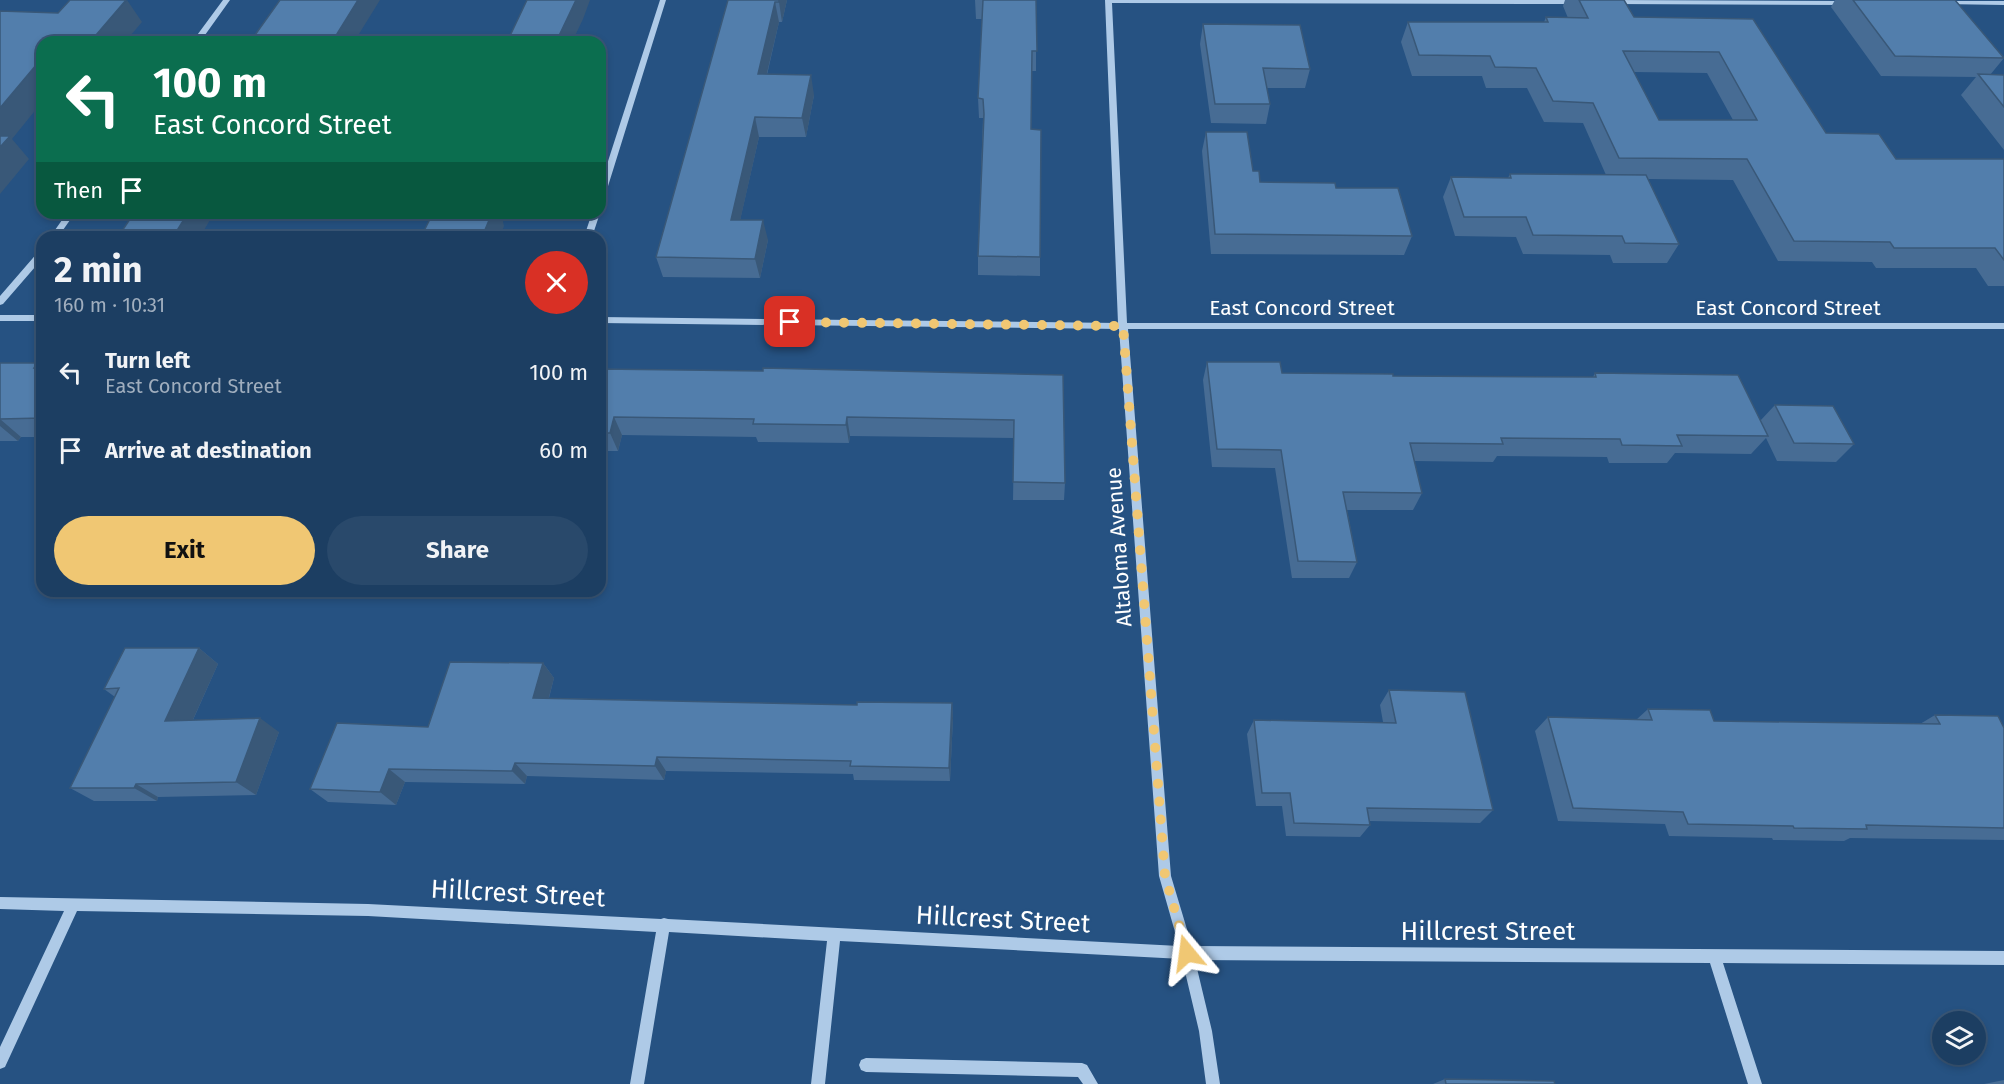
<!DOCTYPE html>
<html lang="en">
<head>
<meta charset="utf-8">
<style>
  body { margin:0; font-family:"Fira Sans",sans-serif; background:#29496b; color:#f1f3f6; height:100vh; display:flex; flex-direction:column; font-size:22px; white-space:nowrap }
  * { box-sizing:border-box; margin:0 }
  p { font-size:20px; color:#a0aebe }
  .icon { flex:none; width:33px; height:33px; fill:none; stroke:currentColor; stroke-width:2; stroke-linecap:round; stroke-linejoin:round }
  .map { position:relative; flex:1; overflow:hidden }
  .details { position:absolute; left:36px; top:231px; width:570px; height:366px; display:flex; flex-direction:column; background:#1c3e62; border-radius:18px; box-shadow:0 3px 9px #0003,0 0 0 2px #3a5777 }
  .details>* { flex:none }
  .top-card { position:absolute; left:36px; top:36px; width:570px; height:183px; border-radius:18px; box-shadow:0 3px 9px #0003,0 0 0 2px #3a5777; background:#0b6e4f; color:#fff; overflow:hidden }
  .controls { position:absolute; left:1932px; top:1011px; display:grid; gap:12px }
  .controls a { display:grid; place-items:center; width:54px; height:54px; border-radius:50%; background:#1c3e62; box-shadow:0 3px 9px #0003,0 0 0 2px #3a5777; font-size:30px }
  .pin { position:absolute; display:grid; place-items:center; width:51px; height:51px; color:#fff; margin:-26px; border-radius:12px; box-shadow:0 3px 9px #0006 }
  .me { position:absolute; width:66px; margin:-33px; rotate:344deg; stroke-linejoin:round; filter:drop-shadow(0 0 4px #0008) }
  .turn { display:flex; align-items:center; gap:21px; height:126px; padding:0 18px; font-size:27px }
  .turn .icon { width:78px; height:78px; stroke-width:2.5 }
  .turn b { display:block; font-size:42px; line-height:51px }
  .then { display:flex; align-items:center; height:57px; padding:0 18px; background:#0003; gap:12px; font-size:22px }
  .round { display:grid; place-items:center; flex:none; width:63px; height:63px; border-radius:32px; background:#29496b }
  .headline { display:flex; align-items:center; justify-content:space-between; height:102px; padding:0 18px }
  h1 { font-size:36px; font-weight:700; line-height:45px }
  .button { display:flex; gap:12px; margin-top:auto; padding:12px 18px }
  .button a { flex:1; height:69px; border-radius:36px; background:#f0c773; color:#111; font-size:24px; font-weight:700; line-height:69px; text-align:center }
  .button a+a { background:#29496b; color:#f1f3f6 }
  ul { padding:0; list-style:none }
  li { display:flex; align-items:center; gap:18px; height:78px; padding:0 18px }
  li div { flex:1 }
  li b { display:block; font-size:22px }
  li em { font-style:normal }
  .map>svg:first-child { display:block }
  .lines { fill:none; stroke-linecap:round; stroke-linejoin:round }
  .minor { fill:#aecae7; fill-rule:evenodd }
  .wall { fill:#476c94; fill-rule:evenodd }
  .shaded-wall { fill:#395878 }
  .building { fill:#527eac; stroke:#395878; stroke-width:1.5; fill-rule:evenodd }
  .route { stroke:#f0c773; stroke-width:10; stroke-dasharray:0 18 }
  .labels { text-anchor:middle; stroke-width:4.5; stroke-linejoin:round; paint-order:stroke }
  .street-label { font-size:21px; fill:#fff; stroke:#265282 }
  .near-street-label { font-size:26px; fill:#fff; stroke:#265282 }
</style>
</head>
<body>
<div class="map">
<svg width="2004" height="1084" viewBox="0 0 2004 1084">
  <rect width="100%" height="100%" fill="#265282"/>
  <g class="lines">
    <path class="minor" d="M223,0h7l-30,42h-8z
      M660,0h6l-62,199 -4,3v-16z
      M1105,0h474l4,2 -4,2 -467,-1 15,320h877v6h-876l43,547 21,70 812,5v14l-281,-2 39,121h-14l-38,-121 -515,-3 17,71 8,53h-14l-7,-53 -17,-72 -342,-18 -15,143h-14l16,-143 -158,-9 -25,152h-14l26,-152 -288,-16 -291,-5 -72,156 -5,2v-22l64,-136 -64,-2v-12l368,7 293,15 3,-1 4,1 511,27 -20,-70 -40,-547 -519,-6v-6l518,6z
      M1612,0l234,1 4,2 -4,2 -234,-1 -4,-2z
      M1945,1h59v4l-61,-1v-2z
      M67,213h8l-17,24h-8z
      M592,213h8l-8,24h-8z
      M42,250v9l-39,45 -3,1v-9l39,-45z
      M0,315h42v6h-42z
      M866,1058l216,5 5,2 11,19h-15l-5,-7 -212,-5 -5,-2 -2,-5 2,-5z"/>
  </g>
  <path class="wall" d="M728,0h59l-5,22h-3l-12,53 47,20 -8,42h-47l-19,83 28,20 -8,38 -97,-1 -7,-20z
    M975,0h61v71h-4l-1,58 9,128v19l-62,-1v-19l5,-138h-4l-1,-20 4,-79h-6z
    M1565,0h59l10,17 119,2 73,114 70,26h108v127h-16l-12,-18h-100l-4,-6 -94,-1 -45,-81 -85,-1 31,65 -12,19h-54l-3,-8 -87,-1 -7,-17 -61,-1 -12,-39 8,-20 57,1 2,-4 96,1 -23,-52 -39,-1 -17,-34h-41l-4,-12h-70l-11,-34 7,-20h136l2,-5 22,1 -5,-12zM1634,72l73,1 26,47h-74z
    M1835,0h120l49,58 -14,17h14v75l-43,-55 15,-18 -95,-1 -50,-69z
    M1203,24l107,45 -5,19h-38l3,16 -4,20 -55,-1 -11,-79z
    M1206,132l47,39 7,11 76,6 76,48 -8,19 -193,-1 -9,-103z
    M1207,362l75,11 111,3 200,1 2,-4 165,48 15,-16 79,39 -18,18 -59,-1 -11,-23 -15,16 -76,-1 -8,10h-58l-2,-6 -110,-1 -4,6 -79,-1 8,32 -9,17h-66l10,52 -8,16h-57l-17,-110 -63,-1 -9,-87z
    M0,363l42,5v69h-21l-3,4h-18z
    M600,369l463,6 2,108 -1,17h-51l1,-62 -164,-2 -1,7 -91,-1 -2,-5 -134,-2 -4,16h-18z
    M199,648l19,16 -25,56 86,12 -23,63 -98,2 -1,4h-63l-24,-13 45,-91 -11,-8z
    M543,663l11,15 -5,20 308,7 95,-2 1,15 -3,63 -96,-1 -1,-6 -187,-3 -2,9 -137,-4 -2,8 -120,-2 -9,23 -68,-3 -18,-13 118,-62z
    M1389,690l104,120 -13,13 -111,-2 1,4 -10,12 -74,-1 -4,-30h-26l-9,-72 7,-14 129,2 -3,-17z
    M1648,709l66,12 206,3 15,-9 69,13v112l-154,-2 -6,3 -71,-1 -1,-2 -103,-2 -4,-12 -107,-3 -23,-90 13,-14 88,3z
    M1445,1079l110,5h-122z
    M2004,1080v4h-20z"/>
  <path class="shaded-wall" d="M127,0l15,22 -17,20h-35z
    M358,0h22l-26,42h-22z
    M576,0h14l-7,19 -11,23h-16z
    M779,0h8l-5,22 -3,-20z
    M775,2l4,20 -17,72 -4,-20z
    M42,58v44l-30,37 17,20 -29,35v-86z
    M811,75l3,20 -8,42 -4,-19z
    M755,117l4,20 -23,102 -5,-19z
    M188,213h26l-14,24h-27z
    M492,213h14l-3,9 1,4 -4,11h-18z
    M763,220l5,20 -8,38 -5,-19z
    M37,363l5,5h-8z
    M614,417l8,18 -4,16 -8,-18z
    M847,417l3,19 -1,7 -3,-18z
    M0,419l21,18 -3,4 -18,-15z
    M199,648l19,16 -32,71 -21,-14z
    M543,663l11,15 -9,34 -12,-14z
    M952,703l1,15 -3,63 -1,-13z
    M260,718l19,14 -23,63 -20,-13z
    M657,757l9,14 -2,9 -9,-14z
    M515,763l12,13 -2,8 -13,-13z
    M389,769l16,13 -9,23 -16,-13z
    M136,784l22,13 -1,4 -23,-13z"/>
  <path class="building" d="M70,0h56l-36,42h-48v16l-42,50v-97l58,2z
    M280,0h78l-26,42h-82z
    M527,0h49l-20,42h-49z
    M728,0h51v2h-4l-17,72 53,1 -9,43 -47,-1 -24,103h32l-8,39 -99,-2z
    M983,0h53l1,51h-5l-1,78 10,1 -1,127 -62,-1 6,-142 -1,-15 -5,-1z
    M1579,0h45l10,17 119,2 73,114 53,1 17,25h108v101l-9,-12h-101l-4,-6 -96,-1 -47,-82 -128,-1 -26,-55 -40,-2 -17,-33 -41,-1 -5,-11 -71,-1 -11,-33h140l-2,-5 42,1zM1623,51l96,1 38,68h-98z
    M1853,0h102l49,58 -109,-2z
    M1203,24l97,1 10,44 -47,-1 7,36h-55z
    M1978,74l26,1v32z
    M1206,132h41l6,39h6l1,11 75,1 1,5h62l14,48 -197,-2z
    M0,136h10l-10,11z
    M1510,174l136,1 33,69 -54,-1 -3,-7 -89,-1 -7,-18h-62l-13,-40 60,1z
    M134,213h54l-15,24h-55z
    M433,213h59l-10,24h-61z
    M1207,362h73l2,11 111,1v2l203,1 -1,-4 143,2 30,61 -91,-1 5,11 -60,-1 -2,-6 -119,-1 2,6 -93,-1 12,50 -79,-1 14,70 -59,-1 -17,-111 -64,-1z
    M0,363h37l-3,5h8v50l-42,1z
    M763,368l300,7 2,108 -52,-1 1,-62 -167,-3 -1,8 -93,-1 1,-5 -140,-2 -4,16h-10v-64l163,2z
    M1775,405l58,1 21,38 -60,-1z
    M125,648h74l-34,73 95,-3 -24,64 -100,2 -2,4h-64l49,-100 -15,1z
    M450,662l93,1 -10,35 324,7v-3l95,1 -3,65 -99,-2 1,-5 -194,-4 -2,9 -140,-3 -3,8 -123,-2 -9,23 -70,-3 27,-66 91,4z
    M1389,690l76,2 28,118 -126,-2 3,17 -76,-2 -4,-30h-28l-8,-73 142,3z
    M1648,709l62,1 4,11 226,3 -5,-9 63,1 6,12v100l-138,-3 1,4 -73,-1 -1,-2 -105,-2 -5,-12 -110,-4 -25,-91 104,3z
    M1445,1079l109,2 1,3h-109z"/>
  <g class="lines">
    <path class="route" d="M790,322l333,4 42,550 22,77"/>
  </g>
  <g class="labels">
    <g class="street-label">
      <text x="1302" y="315">East Concord Street</text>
      <text x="1788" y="315">East Concord Street</text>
      <text transform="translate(1119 547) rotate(-94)" y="7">Altaloma Avenue</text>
    </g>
    <g class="near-street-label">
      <text transform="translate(518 893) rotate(3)" y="9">Hillcrest Street</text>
      <text transform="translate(1003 919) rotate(3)" y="9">Hillcrest Street</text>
      <text x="1488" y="940">Hillcrest Street</text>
    </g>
  </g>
</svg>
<div class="controls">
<a><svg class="icon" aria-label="layers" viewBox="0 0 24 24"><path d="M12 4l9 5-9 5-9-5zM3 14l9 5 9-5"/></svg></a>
</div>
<div class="pin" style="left:790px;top:322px;background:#d93025"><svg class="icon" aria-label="arrive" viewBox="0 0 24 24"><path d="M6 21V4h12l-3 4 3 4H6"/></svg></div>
<svg class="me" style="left:1187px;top:953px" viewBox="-20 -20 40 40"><path d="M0-17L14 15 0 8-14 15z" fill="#f0c773" stroke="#fff" stroke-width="4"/></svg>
<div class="top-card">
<div class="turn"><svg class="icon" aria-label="left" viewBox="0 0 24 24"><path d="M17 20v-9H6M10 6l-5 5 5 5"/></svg><div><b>100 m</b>East Concord Street</div></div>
<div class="then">Then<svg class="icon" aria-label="arrive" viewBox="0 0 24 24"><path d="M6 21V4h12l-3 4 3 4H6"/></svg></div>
</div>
<section class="details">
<div class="headline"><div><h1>2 min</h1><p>160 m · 10:31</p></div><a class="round" style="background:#d93025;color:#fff"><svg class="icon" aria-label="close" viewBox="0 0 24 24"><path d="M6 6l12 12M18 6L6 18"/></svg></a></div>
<ul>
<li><svg class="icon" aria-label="left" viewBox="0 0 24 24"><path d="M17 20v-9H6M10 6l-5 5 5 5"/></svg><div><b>Turn left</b><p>East Concord Street</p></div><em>100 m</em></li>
<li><svg class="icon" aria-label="arrive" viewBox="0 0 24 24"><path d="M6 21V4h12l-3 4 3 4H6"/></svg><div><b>Arrive at destination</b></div><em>60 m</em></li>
</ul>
<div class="button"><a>Exit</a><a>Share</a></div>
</section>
</div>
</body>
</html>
